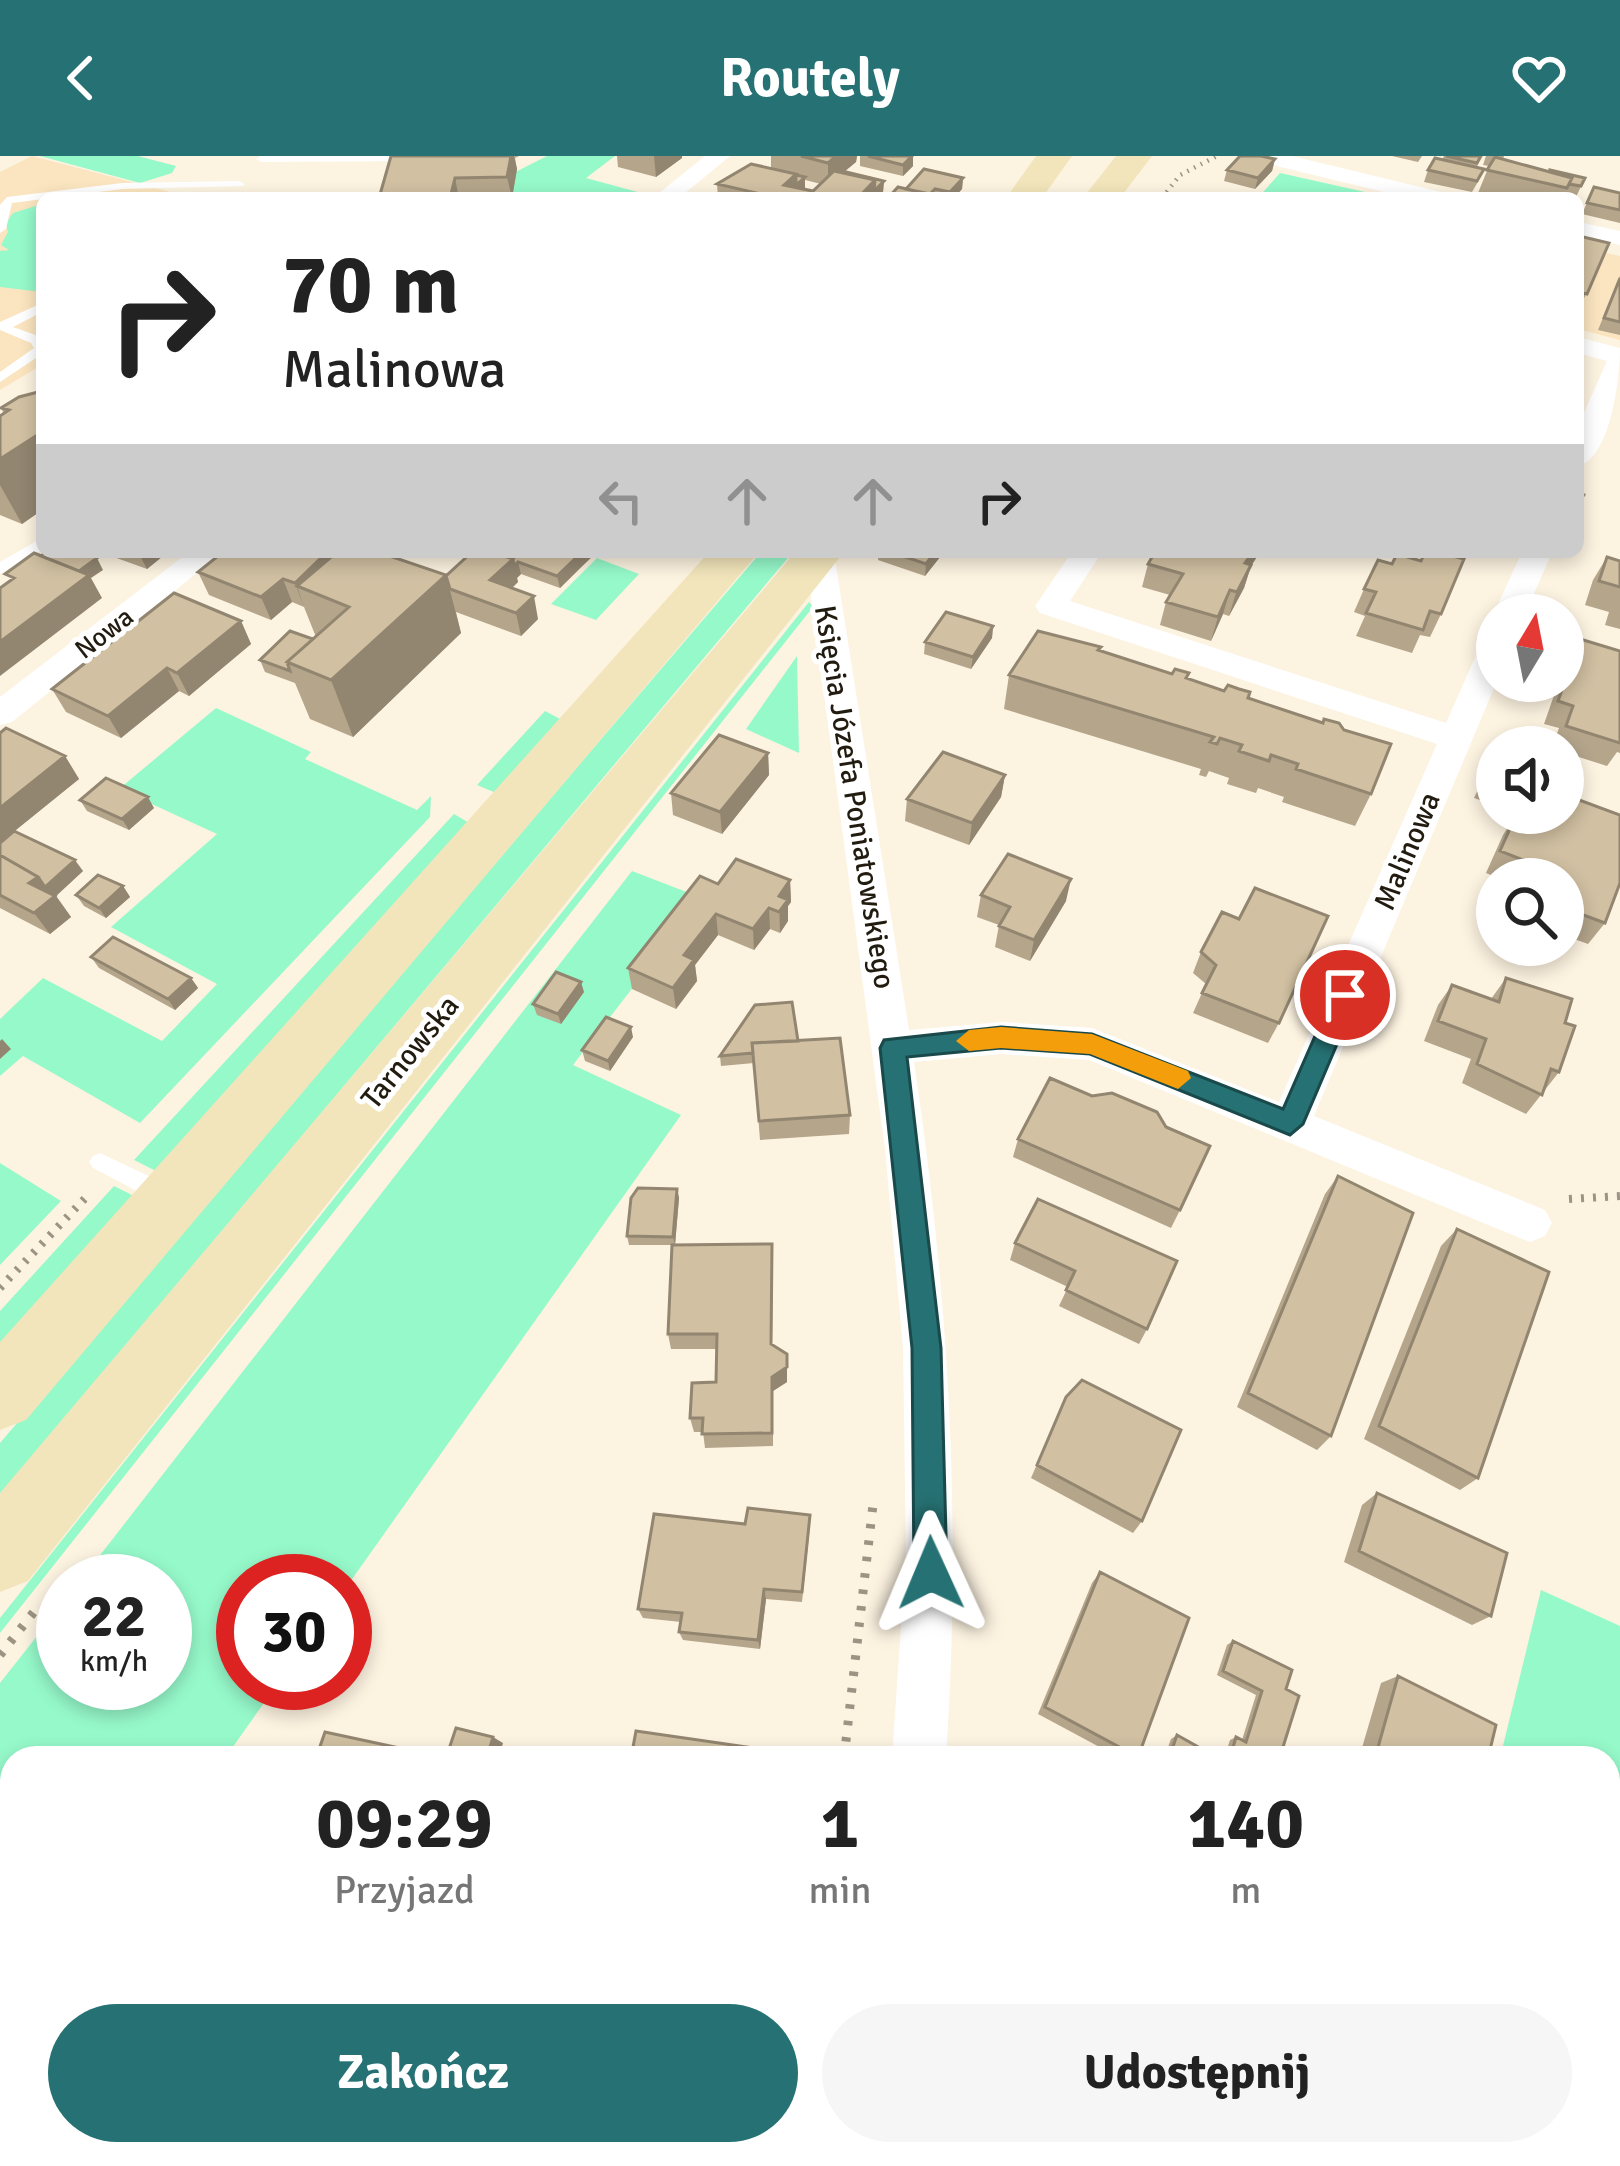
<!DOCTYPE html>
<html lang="pl">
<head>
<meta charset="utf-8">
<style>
  body { margin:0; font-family:Signika,sans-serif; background:#f6f6f6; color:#222; height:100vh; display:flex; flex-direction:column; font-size:45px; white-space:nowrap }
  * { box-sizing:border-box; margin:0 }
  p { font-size:39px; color:#767676 }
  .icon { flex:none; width:66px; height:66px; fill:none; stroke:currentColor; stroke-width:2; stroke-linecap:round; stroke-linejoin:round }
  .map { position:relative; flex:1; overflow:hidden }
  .drawer { position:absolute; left:0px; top:1590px; width:1620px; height:420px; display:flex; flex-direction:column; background:#fff; border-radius:36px 36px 0 0; box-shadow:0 6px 18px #0003 }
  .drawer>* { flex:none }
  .hud { position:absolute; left:36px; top:36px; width:1548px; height:366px; border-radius:18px; box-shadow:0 6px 18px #0003; background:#fff; color:#222; overflow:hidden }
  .needle { width:78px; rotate:10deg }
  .tools { position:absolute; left:1476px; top:438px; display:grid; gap:24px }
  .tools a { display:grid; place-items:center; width:108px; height:108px; border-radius:50%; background:#fff; box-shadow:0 6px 18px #0003; font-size:60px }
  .speed { position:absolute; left:36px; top:1398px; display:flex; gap:24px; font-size:60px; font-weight:700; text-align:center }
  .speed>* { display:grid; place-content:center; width:156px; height:156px; border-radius:50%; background:#fff; box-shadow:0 6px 18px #0003; line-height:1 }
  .speed small { font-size:30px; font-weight:400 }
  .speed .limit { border:18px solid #d22; background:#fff; color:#111 }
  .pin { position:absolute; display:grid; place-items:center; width:102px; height:102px; color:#fff; margin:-51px; border:6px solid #fff; border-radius:50%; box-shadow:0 3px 12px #0007 }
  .me { position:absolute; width:132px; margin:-66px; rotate:359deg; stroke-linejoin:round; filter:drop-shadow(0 0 9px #0008) }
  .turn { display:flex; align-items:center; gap:42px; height:252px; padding:0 48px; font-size:54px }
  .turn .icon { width:156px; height:156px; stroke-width:2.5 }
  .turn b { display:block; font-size:84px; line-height:102px }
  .lanes { display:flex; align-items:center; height:114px; padding:0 48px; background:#0003; justify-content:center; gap:60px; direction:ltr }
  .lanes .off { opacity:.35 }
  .eta { display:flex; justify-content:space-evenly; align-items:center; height:204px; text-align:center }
  .eta b { font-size:72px; font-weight:700; line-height:84px }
  .cta { display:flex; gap:24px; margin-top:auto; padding:24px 48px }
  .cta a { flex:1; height:138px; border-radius:72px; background:#267173; color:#fff; font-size:48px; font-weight:700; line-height:138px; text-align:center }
  .cta a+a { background:#f6f6f6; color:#222 }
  header { display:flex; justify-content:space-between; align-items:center; height:156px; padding:0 48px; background:#267173; color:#fff; font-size:54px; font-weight:700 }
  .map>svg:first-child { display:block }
  .built { fill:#fbe5c0 }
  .green { fill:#96f9ca }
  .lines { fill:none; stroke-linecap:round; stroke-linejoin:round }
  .path-far3 { stroke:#9c9384; stroke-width:4.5; stroke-dasharray:1.5 6; stroke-linecap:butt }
  .path-far2 { stroke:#9c9384; stroke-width:6; stroke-dasharray:3 8; stroke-linecap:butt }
  .path-far1 { stroke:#9c9384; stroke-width:8; stroke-dasharray:3 9; stroke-linecap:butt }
  .path { stroke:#9c9384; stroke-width:9; stroke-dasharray:4.5 12; stroke-linecap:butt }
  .lane { fill:#fff; fill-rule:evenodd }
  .street { fill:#fff; fill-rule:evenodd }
  .primary { fill:#f2e5bb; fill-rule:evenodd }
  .wall { fill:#b4a58b; fill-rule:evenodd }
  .shaded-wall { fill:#928671 }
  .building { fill:#d1c0a2; stroke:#928671; stroke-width:3 }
  .route { fill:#267173; stroke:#19494b; stroke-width:3 }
  .slow { fill:#f59e0b }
  .labels { text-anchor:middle; stroke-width:10; stroke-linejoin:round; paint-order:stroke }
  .far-street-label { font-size:27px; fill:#221b10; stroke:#fff }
  .street-label { font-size:30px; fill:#221b10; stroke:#fff }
</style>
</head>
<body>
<header><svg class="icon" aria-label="back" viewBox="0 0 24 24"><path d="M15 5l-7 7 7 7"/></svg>Routely<svg class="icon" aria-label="heart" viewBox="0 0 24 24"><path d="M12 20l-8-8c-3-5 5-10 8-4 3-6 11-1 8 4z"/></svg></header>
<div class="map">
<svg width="1620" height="2010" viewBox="0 0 1620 2010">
  <rect width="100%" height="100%" fill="#fdf3e1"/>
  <path class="built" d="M32,0l161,42h-151v167l-42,25v-218z
    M1578,91l42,9v84l-42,-11z"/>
  <path class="green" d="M40,0h98l38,10 -4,7 -32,10z
    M547,0h68l-29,22 59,16 -5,4h-176z
    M1280,17l112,25h-134z
    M42,48v88l-42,-5v-36l9,-1 -8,-5 7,-13 -2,-9 7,-10z
    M761,396h32l-793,943v-52z
    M597,402l42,16 -43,46 -45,-16z
    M809,446l4,5 -813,1026v-15z
    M797,500l2,97 -53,-24z
    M216,552l95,44 -6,7 112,51 14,-14 -1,21 -290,306 -117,-67 -23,20v-17l10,-10 -10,-6v-24l43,-41 119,63 55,-57 -106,-57 106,-93 -98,-45z
    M545,555l17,9 -66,73 -19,-8z
    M454,658l17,10 -311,349 -26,-13z
    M632,715l70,27 -129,167 108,50 -336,474v-8h-102v102h35l-53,75h-213v79l-12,-9v-145l63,-80v80h102v-102h-85z
    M0,1007l61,38 -61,64z
    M114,1030l24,12 -138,157v-44z
    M1541,1434l79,36v540h-208l2,-12h194v-396h-108z"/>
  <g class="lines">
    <path class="path-far3" d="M1162,42l18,-23 37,-19"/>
    <path class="path-far2" d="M1578,350l7,-18"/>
    <path class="path-far1" d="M1569,1043l51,-3
      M0,1132l90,-95"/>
    <path class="path" d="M0,1499l37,-47
      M844,1602l30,-262
      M770,2010l3,-12"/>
    <path class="lane" d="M261,0h161l2,2 -6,3 -156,1 -6,-3z
      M239,25l6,3 -2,2 -121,3 -110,14 -6,26 -6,4v-28l7,-8 115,-14z
      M42,147v9l-29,15 28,10 1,17 -42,28v-10l34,-24 -3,-5 -31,-13v-8z
      M42,382v12l-42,24v-12z
      M100,997l72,34 3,7 -3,7 -8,2 -8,-2 -63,-33 -4,-6 4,-6z"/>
    <path class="street" d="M705,0h25l-51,42h-26z
      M1253,0h39l153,37 4,5h-40l-153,-37z
      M1578,66l42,9v14l-42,-9z
      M1578,181l42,11c0,29 -9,110 -42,118v-40l29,-65 -29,-8z
      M189,396h34l-211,170 -12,3v-28z
      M805,396l29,1 75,477 92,-8 91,6 187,74 158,-358 -397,-131 -5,-7 37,-54h30l-32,49 376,122 35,-79 5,-7 11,-3v47l-183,435 231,94 7,13 -7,13 -15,6 -15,-6 -426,-176 -88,-6 -87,8c35,233 48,461 32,696h-54l14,-205 -3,-205 -18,-199z
      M1522,396h30l-27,63h-28v6l-4,-6z
      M816,1998h62l-2,12h-62z"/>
    <path class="primary" d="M1036,0h36l-30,42h-36z
      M1116,0h36l-32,42h-37z
      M709,396h50l-733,868 -26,10v-88z
      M795,396h49l-816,1029 -28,11v-99z"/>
  </g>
  <path class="wall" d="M391,0h128l-4,2 2,11 -5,29h-133z
    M617,0h65v2l-26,19 -38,-10z
    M771,0h86l-1,6 -12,10 40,9 -1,11 -5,6h-160l-1,-14 54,-16zM805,24l16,4 -8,7 -9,-2z
    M860,0h53v10l-10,10 -43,-10z
    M1392,0h30l-4,6z
    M1444,0h37l-4,11 2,13 -7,12 -48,-10 4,-12 14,-10z
    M1486,0h18l-1,3 47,13 35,6 -9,19 -11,-2 -2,3h-62l-23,-5 11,-27 -6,-1z
    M1275,3l-3,12 -17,18 -31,-8 3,-11z
    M963,22l-1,11 -8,9h-66l18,-9z
    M1594,31l26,6v30l-38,-9z
    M1578,82l31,5 -28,62h-3z
    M1620,120v59l-22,-5z
    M42,235v119l-20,14 -22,-9v-99l4,-2 -3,-6z
    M110,396h58l-21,17 -36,-13z
    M466,396h131l-37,36 -39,-14 -4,4 1,4 -6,6 26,31 -17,17 -65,-24 5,21 -108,104 -43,-18 -15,-36 -30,-11 -5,-12 56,-23 -12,-30 -12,-5 -21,18 -62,-25 -11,-23 248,4 24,-22z
    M879,396h65l-19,24 -47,-16z
    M1155,396h105l-9,14 -7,22 -15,28 -6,-2 -12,27 -51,-16 6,-23 4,-7 -28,-8 6,-23z
    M1607,401l13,4v68l-15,-4 4,-13 -24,-7 8,-25z
    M1364,433l77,25 -11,23 -10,-2 -8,18 -56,-17 9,-20 -11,-4z
    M241,465l10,23 -62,52 -10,-5 -58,47 -55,-26 -14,-23z
    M993,470l-1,12 -21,31 -47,-15 1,-12z
    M1580,483l40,12v102l-3,-1 -10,14 -44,-14v-5h-11l7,-19 -15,-4 15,-43h4v-10l3,-9z
    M1101,491l-1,4 148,47 123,96 -16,32 -73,-24 2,-5 -26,-9 -2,5 -29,-9 2,-6 -20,-7 -3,6 -7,-2 2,-6 -197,-60 5,-34z
    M768,597l1,22 -47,59 -49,-19 -2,-22z
    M65,600l14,23 -65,52 69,40 -27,25 15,21 -21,17 -50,-26v-65z
    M1486,617l11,4v29l-23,-8z
    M1005,619l-4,22 -32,48 -64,-24 2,-22z
    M80,644l74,8 -25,22 -42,-19z
    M1517,657l21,7 3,-7h22l42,110 -17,21 -22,-8 -3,4v-61h-62l-15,-6 17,-38z
    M790,724l1,22 -3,4v15l-8,12 -10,-4 -16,21 -36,-15 -23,30 2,16 -21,28 -44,-20 -4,-21 90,-84z
    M123,730l7,11 -24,21 -22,-12 -8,-11z
    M981,739l85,6 -36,60 -35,-14 4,-22 -22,-8z
    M1201,796l78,71 -11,20 -75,-30 13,-29 -13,-11z
    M91,801l100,21 7,10 -23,22 -76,-42z
    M1506,822l59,45 -6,49 -33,42 -64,-31 9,-24 -47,-18 14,-36 14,-20 39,14z
    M584,836l-23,32 -24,-9 -4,-11z
    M633,881l-23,34 -25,-10 -3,-11z
    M798,885l52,74 -1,19 -89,6 -6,-77 -33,3 -1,-10z
    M1166,971l14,83 -9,18 -158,-71 5,-18z
    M1338,1020l-7,260 -14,14 -80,-43 88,-213z
    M677,1033l2,9 -4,47 98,16 -1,83 15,10v28l-14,9v55l-68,2 -2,-16h-9l-4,-14 26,-36v-33h-45l-3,-15 4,-89h-43l-2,-9z
    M1038,1043l109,130 -8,15 -80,-38 9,-19 -58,-27 5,-17z
    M1457,1073l21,249 -18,12 -96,-51 77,-193z
    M1066,1241l76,124 -9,12 -102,-55z
    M1377,1337l114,123 -19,9 -128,-63 18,-57z
    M745,1368l65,2 -8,76 -36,-3 -6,50 -77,-9 -4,-8 2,-10 -38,-4 -5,-9z
    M1100,1416l38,185 -3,1h-15l-82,-44 54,-131z
    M1233,1485l53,48 -3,58 20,11h-79l6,-18 6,-3 6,3 14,-45 -39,-20 10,-30z
    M1398,1520l90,82h-129l22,-75z
    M1177,1579l41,23h-54l7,-19z"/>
  <path class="shaded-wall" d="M511,0h3l3,13 -5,29 -5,-21z
    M654,0h28v2l-26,19z
    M836,0h21l-1,6 -28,23v-22z
    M912,0h1v10l-10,10v-11z
    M1275,3l-3,12 -17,18 3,-11z
    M796,18v23l-12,-12z
    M805,21v11l-9,9v-12z
    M455,22l4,20h-9z
    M963,22l-1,11 -8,9h-5l1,-6z
    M875,24l-1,18h-16z
    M884,25l-1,11 -5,6h-4v-7z
    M42,276v78l-20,14 -22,-39v-38z
    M138,396h30l-21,17z
    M327,396h12l-42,34 7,21 -9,-24z
    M507,396h20l-9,10 3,12 -4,4 1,4 -22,21 -6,-23 19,-17z
    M579,396h18l-15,14z
    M935,396h9l-19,24 1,-12z
    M1253,396h7l-9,14 -7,22 -15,28 16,-53z
    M580,398l2,12 -22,22 -3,-12z
    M97,402l6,12 -12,8 11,20 -102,78v-34l76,-69z
    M446,419l15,58 -108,104 -22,-57z
    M283,423l9,23 -21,18 -10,-23z
    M1230,434l-7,24 -12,27 7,-24z
    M534,440l4,23 -17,17 -5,-23z
    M241,465l10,23 -62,52 -12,-23z
    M993,470l-1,12 -21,31 2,-12z
    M167,512l12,23 -58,47 -13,-22z
    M768,597l1,22 -47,59 -2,-22z
    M65,600l14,23 -79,64v-35z
    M1005,619l-4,22 -32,48 3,-22z
    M148,641l6,11 -25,22 -7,-11z
    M75,704l8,11 -27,25 15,21 -21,17 -16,-21 -5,-30 9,-6z
    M1071,723l-5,22 -36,60 4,-21z
    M790,724l1,22 -3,4v15l-8,12 -1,-37z
    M123,730l7,11 -24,21 -7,-10z
    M769,752l1,21 -16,21 -1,-21z
    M716,758l2,21 -23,30 2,16 -21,28 -3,-21 11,-33z
    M191,822l7,10 -23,22 -7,-11z
    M581,826l3,10 -23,32 -3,-10z
    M631,871l2,10 -23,34 -2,-10z
    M2,883l9,10 -11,10v-18z
    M677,1033l2,9 -4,47 -2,-8z
    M787,1198v28l-14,9v55l-1,-69z
    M764,1433l2,10 -6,50 -2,-9z
    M493,1581l10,6 -4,15h-12z
    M0,1741l12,9v10l-12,-9z
    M12,1812v17l-12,17v-18z
    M429,1998h11l-4,12h-11z"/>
  <path class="building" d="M391,0h120l-4,21 -52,1 -5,20h-71z
    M801,0h35l-8,7z
    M868,0h44l-9,9z
    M1240,0h21l14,3 -17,19 -31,-8z
    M1446,0h35l-4,7z
    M1495,1l77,21 -5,10 -80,-18z
    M1435,2l49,11 -7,12 -49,-11z
    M751,8l45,10 -12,11 29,6 21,-20 41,9 -17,18h-80l-61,-14z
    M924,13l39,9 -13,14 -15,-3 -5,5 -24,-5z
    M1550,14l35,8 -4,8 -12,-2 3,-6 -22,-6z
    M842,15l42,10 -10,10 1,-11 -34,-8z
    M796,19l9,2 -9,8z
    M898,31l39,9 -3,2h-46z
    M1594,31l26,6v17l-33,-7z
    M1579,80l30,7 -22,51 -9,-2z
    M1620,122v44l-16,-4z
    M42,235v41l-42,27v-43l9,-6 -8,-2 18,-11z
    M46,396h36l15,6 -18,13 -38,-15z
    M223,396h104l-32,31 -12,-4 -22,18 -63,-25z
    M337,396h41l68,23 -115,105 -44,-18 62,-55 -52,-21z
    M472,396h21l20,7 -23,21 44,16 -18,17 -66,-24 -4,-13z
    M512,396h61l7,2 -23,22 -39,-14 -4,4 -1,-7 -6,-2z
    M891,396h44l-9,12z
    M1155,396h98l-8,11 6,2 -14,27 -7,-2 -12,27 -52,-15 17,-28 -35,-10z
    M1425,396h14l25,7 -23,55 -11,-3 -7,19 -57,-17 10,-21 -12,-3 14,-29 14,4 5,-10 24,7z
    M34,397l55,22 -89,67v-54l14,-10 -9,-4z
    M1607,401l13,4v26l-21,-6z
    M174,437l67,28 -64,52 -10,-5 -59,48 -56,-27z
    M946,456l47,14 -20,31 -48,-15z
    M290,475l23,8 -26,23 3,9 -30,-11z
    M1038,475l63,16 -3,3 74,24 3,-5 14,4 -3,5 38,13 4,-6 11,4 11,3 -2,6 75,25 1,-4 15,4 5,7 47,14 -20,50 -75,-25 2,-5 -27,-9 -2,6 -30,-10 3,-6 -22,-7 -3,6 -7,-2 4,-5 -205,-62z
    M1580,483l40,12v92l-54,-17 7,-20 -15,-5z
    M6,572l59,28 -65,52v-75z
    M719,579l49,18 -48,59 -49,-19z
    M943,596l62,23 -33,48 -65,-24z
    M1486,617l11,4v15l-17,-6z
    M106,622l42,19 -26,22 -42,-19z
    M1563,638l57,21v68l-15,40 -27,-10 -6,15 -9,-3v-46h-39l7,-16 -31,-12 17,-38 25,9 4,-9h17z
    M14,675l61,29 -30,27 -7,-10 -38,-22v-12z
    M1008,698l63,25 -37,61 -35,-14 11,-19 -29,-12z
    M0,699l38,22 -9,6 26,13 -21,17 -34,-18z
    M736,703l54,21 -11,16 9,4 -9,12 -10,-4 -16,21 -37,-15 -32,41 10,5 -21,28 -45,-20 72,-92 18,8z
    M98,719l25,11 -24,22 -23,-13z
    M1255,732l73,28 -49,107 -77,-30 14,-28 -15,-13 21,-40 17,7z
    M113,781l78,41 -23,21 -77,-42z
    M556,816l25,10 -23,32 -25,-10z
    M1506,822l66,21 -7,24 10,3 -16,46 -8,-3 -9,26 -65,-31 9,-25 -48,-18 14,-36 47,17z
    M792,846l6,39 -46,2 1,10 -33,3 35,-51z
    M606,861l25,10 -23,34 -26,-11z
    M840,882l10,77 -91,6 -7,-78z
    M1050,922l42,18 20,-3 45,19 9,15 44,19 -30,64 -162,-71z
    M1338,1020l75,37 -82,223 -83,-43z
    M638,1032l39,1 -4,48 -46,-1 4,-38z
    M1038,1043l139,62 -30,68 -81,-39 9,-19 -60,-28z
    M1457,1073l92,43 -71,206 -99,-52z
    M772,1088l-1,100 16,10v13l-15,10v56l-70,1 1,-16h-13l2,-35 24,-1 1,-48h-49l4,-89z
    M1082,1224l99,50 -39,91 -105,-56 29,-68z
    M1377,1337l130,60 -16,63 -132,-65z
    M748,1352l62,7 -8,77 -38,-3 -6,51 -79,-8 3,-19 -44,-4 16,-95 91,10z
    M1100,1416l89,46 -51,139 -93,-50z
    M1233,1485l59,29 -6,19 13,7 -16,51 20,11h-73l6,-21 10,5 16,-51 -39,-20z
    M1398,1520l98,49 -8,33h-113z
    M456,1572l37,9 -6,21h-171l9,-26 121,26z
    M636,1575l131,19 -1,8h-135z
    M1177,1579l41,23h-49z
    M0,1751l12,9v52l-12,16z
    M324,1998h105l-4,12h-97l-7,-3z
    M1116,1998h48l-4,12h-25z"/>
  <path class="route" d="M1345,829l13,10 -55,129 -13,11 -200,-81 -89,-6 -94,9 34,291 6,225 -5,11 -11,5 -12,-5 -5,-11 -2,-225 -32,-300 4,-8 117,-13 91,7 191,75 50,-114z"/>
  <path class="slow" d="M1001,871l91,7 96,37 3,7 -13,11 -88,-35 -89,-6 -32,3 -13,-10 13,-11z"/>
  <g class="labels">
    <g class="far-street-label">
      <text transform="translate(104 477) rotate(-38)" y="9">Nowa</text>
    </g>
    <g class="street-label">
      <text transform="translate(855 641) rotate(81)" y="10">Księcia Józefa Poniatowskiego</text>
      <text transform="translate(1407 695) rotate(-67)" y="10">Malinowa</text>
      <text transform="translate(410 896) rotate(-51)" y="10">Tarnowska</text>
    </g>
  </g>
</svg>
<div class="tools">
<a><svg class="needle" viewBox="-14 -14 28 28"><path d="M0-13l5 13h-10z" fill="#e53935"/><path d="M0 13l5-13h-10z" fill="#767676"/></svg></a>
<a><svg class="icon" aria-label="sound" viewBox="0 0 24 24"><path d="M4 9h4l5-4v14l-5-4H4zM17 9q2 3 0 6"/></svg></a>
<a><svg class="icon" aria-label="search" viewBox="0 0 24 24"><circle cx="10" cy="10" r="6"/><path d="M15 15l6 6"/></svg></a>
</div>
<div class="speed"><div>22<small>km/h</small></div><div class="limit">30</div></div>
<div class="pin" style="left:1345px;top:839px;background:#d93025"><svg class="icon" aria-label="arrive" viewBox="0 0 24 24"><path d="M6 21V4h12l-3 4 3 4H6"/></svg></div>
<svg class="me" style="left:931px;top:1417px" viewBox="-20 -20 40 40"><path d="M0-17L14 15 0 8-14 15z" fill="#267173" stroke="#fff" stroke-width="4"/></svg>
<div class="hud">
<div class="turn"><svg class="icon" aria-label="right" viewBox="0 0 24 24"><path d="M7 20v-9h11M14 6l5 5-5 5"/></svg><div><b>70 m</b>Malinowa</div></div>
<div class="lanes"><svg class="icon off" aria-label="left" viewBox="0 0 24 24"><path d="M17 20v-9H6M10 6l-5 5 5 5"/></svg><svg class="icon off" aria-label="ahead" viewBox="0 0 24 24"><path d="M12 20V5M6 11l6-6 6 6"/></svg><svg class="icon off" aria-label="ahead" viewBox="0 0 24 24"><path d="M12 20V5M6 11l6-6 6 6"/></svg><svg class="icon" aria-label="right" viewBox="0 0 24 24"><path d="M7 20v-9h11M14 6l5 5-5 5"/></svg></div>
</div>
<section class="drawer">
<div class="eta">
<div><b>09:29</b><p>Przyjazd</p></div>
<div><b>1</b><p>min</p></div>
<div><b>140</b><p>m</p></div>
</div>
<div class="cta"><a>Zakończ</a><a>Udostępnij</a></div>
</section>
</div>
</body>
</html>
